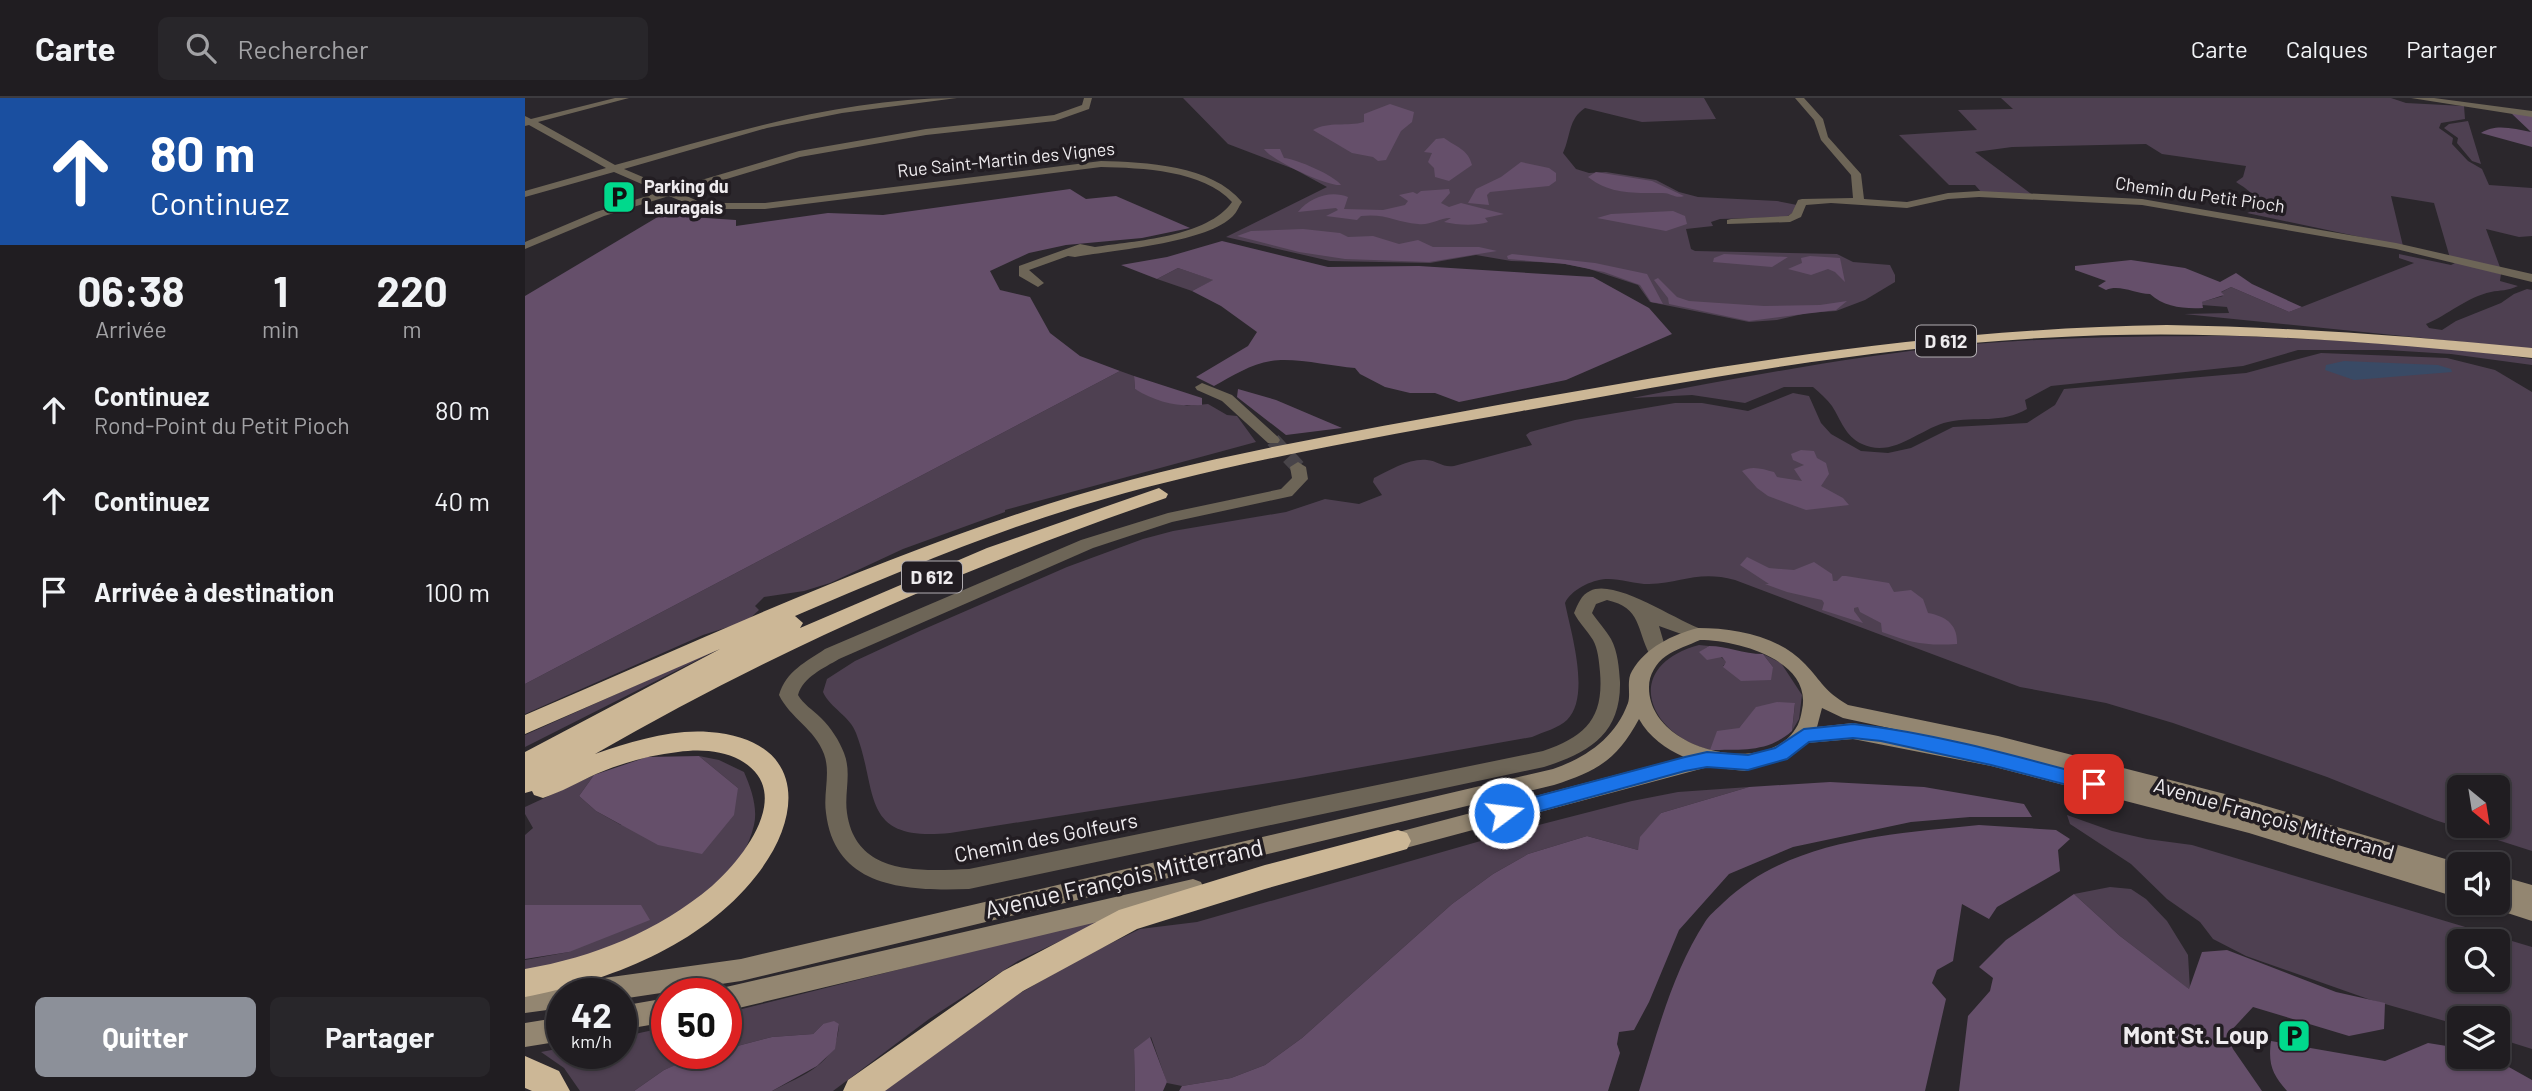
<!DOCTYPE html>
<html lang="fr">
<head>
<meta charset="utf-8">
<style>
  body { margin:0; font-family:Barlow,sans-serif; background:#28262a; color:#f1f3f6; height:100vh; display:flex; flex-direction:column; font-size:26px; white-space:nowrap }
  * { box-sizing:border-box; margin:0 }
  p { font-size:23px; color:#a2a2a5 }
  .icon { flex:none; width:38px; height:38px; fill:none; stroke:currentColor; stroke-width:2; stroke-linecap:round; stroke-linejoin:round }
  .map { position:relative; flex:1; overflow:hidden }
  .drawer { display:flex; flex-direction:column; background:#201d21; width:525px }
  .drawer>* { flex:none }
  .guide { background:#1a4fa0; color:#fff; overflow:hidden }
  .needle { width:46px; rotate:150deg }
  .tools { position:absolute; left:1922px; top:677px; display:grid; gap:14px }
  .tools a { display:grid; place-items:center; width:63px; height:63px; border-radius:10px; background:#201d21; box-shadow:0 2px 5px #0004,0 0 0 2px #3d3b3f; font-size:35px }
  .speed { position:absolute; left:21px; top:880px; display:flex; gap:14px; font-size:35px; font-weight:700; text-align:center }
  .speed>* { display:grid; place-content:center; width:91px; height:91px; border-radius:50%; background:#201d21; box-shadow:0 2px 5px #0004,0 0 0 2px #3d3b3f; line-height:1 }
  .speed small { font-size:18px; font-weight:400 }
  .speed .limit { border:10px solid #d22; background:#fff; color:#111 }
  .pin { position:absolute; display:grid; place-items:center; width:60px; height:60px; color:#fff; margin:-30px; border-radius:14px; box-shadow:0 4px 10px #0006 }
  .me { position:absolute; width:77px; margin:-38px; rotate:75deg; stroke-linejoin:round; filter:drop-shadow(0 0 5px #0008) }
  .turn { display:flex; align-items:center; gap:24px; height:147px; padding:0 35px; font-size:32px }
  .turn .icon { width:91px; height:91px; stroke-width:2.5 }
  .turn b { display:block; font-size:49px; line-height:60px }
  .eta { display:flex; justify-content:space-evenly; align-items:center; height:119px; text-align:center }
  .eta b { font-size:42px; font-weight:700; line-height:49px }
  .cta { display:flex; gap:14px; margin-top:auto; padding:14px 35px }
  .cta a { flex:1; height:80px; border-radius:10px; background:#8c9099; color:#fff; font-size:28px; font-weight:700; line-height:80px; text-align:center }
  .cta a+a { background:#28262a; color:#f1f3f6 }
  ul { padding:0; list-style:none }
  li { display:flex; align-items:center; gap:21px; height:91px; padding:0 35px }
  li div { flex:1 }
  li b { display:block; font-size:26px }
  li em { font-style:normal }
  header { display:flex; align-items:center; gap:42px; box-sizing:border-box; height:98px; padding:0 35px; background:#201d21; border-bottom:2px solid #3d3b3f }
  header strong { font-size:33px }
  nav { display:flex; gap:38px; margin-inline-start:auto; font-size:24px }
  .search { width:490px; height:63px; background:#28262a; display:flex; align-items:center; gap:18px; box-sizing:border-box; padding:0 24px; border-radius:10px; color:#a2a2a5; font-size:26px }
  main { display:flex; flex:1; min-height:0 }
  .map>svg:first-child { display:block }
  .green { fill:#4e4051; fill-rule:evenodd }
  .forest { fill:#654f6a }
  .water { fill:#394a65 }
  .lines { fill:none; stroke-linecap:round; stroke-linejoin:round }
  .street-tunnel { stroke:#484449; stroke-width:15; stroke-dasharray:15 8; stroke-linecap:butt }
  .street { fill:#6d6557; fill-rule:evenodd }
  .secondary { fill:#938671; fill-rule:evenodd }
  .highway { fill:#ccb796; fill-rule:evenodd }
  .route { fill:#1a73e8; stroke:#114b97; stroke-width:2 }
  .labels { text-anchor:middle; stroke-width:7; stroke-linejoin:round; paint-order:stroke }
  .far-street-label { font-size:18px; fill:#eeebee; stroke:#221d22 }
  .far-poi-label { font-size:18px; font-weight:bold; fill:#eeebee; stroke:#221d22; text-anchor:start }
  .shield { fill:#221d22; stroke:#b1adb1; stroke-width:2 }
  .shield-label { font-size:19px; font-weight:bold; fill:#eeebee }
  .street-label { font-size:21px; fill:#eeebee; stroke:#221d22 }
  .near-street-label { font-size:24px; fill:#eeebee; stroke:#221d22 }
  .near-poi-label { font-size:24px; font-weight:bold; fill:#eeebee; stroke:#221d22; text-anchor:end }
</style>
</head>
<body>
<header>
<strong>Carte</strong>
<div class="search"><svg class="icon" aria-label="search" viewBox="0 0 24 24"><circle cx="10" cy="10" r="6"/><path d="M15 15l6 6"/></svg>Rechercher</div>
<nav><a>Carte</a><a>Calques</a><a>Partager</a></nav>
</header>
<main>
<section class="drawer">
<div class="guide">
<div class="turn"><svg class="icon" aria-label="ahead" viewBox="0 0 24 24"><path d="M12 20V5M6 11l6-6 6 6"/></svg><div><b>80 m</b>Continuez</div></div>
</div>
<div class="eta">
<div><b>06:38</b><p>Arrivée</p></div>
<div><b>1</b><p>min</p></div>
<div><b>220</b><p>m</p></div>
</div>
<ul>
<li><svg class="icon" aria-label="ahead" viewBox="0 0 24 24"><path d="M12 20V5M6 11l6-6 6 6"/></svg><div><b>Continuez</b><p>Rond-Point du Petit Pioch</p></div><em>80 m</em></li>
<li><svg class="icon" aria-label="ahead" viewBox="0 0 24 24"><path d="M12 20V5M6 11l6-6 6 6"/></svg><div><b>Continuez</b></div><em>40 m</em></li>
<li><svg class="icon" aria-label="arrive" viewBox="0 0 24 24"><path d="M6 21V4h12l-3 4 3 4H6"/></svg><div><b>Arrivée à destination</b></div><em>100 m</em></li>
</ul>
<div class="cta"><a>Quitter</a><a>Partager</a></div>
</section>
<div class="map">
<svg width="2007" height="993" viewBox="0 0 2007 993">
  <rect width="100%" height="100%" fill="#2b272c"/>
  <path class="green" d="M658,0h521l12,21 -74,3 -57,-14c-17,11 -14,28 -22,45l13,16 13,4 17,-1 50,8 23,12 19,5 79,4 20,4 -3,7 -8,5 -66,2 -9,3 2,4 -27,3 5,20 4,2 142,3 16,8 37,3 5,10v7l-30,18 -29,11 -29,2 -30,7 -28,2 -99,-20 -12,-17 -52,-17 -26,-5 -49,-2 -35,-6 -46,8 -100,-2 -104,-24 101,-50 -33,-18 -66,-25z
    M1476,0h390l15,5 58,3 1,13 -24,4 -2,5 14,10 -1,6 16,17 14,8 7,16 43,3v48l-13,1 -33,-8 15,41 -51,-12 -16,-55 -43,-7 12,50 -156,-33 5,-2c0,-20 2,-17 -16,-29l7,-5 3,-11 -84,-12 -16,-10 -134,3 -37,5 59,44 -52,-3 -7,-8h-26l-50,-50 78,-5 -19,-20 55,-1z
    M1943,23l13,43 -9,-3 -15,-18 1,-5 -14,-10 5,-4z
    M1874,156l52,11 6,-3 44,12 -1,7 18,5c-10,5 -18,4 -27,6 -24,5 -43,23 -65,32l3,4 13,2 14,-9 45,-18 13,-9 13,-5 5,1v59l-348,-35 45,-1 -2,-6 -25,-2 -1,-3 22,-6 -3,-3 11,-6 58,25 125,-49 -15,-5z
    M653,170l36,12 -22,11 -35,-12z
    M1712,238c98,4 197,9 295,23v6l-81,-11 -64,-4h-89l-55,16 -192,20 -26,14 2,9c-25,15 -51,7 -79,13 -28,6 -55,37 -86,22 -17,-8 -21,-24 -30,-38 -5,-7 -12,-13 -19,-19h-29l-39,16 -53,-8 -60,3c107,-20 214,-41 322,-52 94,-9 188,-10 283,-10z
    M1796,255l126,5 48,12 37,22v459l-97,-31 -108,-43 -154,-54 -67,-20 -86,-16 -285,-107c-37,-10 -52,3 -86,4 -14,0 -32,-6 -43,-5 -15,1 -35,11 -41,24 6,30 26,93 2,117 -8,8 -24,12 -35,17l-238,42 -344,54c-91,9 -71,-40 -94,-100 -6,-17 -26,-25 -33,-41l4,-13 28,-18 67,-31 145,-63 76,-28 30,-8 113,-19 39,-13 34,5 23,-9 -9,-13 1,-4c16,-8 36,-20 53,-18 11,1 16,8 27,6l78,-21 -6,-10 4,-3 45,-12 100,-17h27l46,8 45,-18 16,3 12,27 10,11 30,17 27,2 23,-5 42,-21 74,-4 28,-18 9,-16 182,-16zM1934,690h38v38h-38z
    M595,273l14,5 1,13 52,17 21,-2 19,11 10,1 19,26 -251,68v2l-102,37 -73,34 -26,8 -40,6 -9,9 4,4 -12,11 -44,14 -178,79v-30z
    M212,542l-202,102 -10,5v-12z
    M1174,547l10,1 -9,6 21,5 6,5 -4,4 50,1 -10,-13 18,9 21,32 -3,24 -7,12 3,-27 -38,3 -18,21 -29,22c-64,-17 -88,-84 -11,-105z
    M174,658l20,4 25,12c7,16 14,36 10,53 -20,87 -151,133 -229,145v-10l44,-8 32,-47h-76v-70l8,-7 -8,-14v-7l69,-32 -15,21 17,15 25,14 117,-37z
    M1224,689l-88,26 -23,37 -51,-14 -59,18 -35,20 -41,30 -150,134 -37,27 -34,13 -49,8 -15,-3 -16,-46 -17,12 1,42h-257l104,-76 99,-57 59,-29 57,-7 322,-92 113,-29 46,-9z
    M1542,717l45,16 35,8 45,6 340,102v102l-35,-11v-20h-38v7l-88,-25 -125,-44 -33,-17 -13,-17 -33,-23 -36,-35 -61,-40zM1934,844h38v38h-38z
    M1585,789l21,2 15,10 21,22 21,34 2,35 -70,-54 -46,-42z
    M590,817l-97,46 -89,58 -96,72h-61c32,-17 65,-26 67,-67h-16l-10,10 -41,3 -46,12v-36z
    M142,929v27h37l-40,16 -30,21h-54l-16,-23 -23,-16 21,-4v6h59v-17z"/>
  <path class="forest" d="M865,6l24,8 -2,10 -11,9 -15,29 -8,1 -5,-4 -21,-4 -39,-23c16,-9 34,-3 51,-8v-8z
    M1986,15l21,3v31l-51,-14c15,-10 33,-4 50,-1z
    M919,40c12,9 24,11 28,27l-23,16 -14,-4 -1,-9 -6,-6 4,-9 -8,-1 12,-13z
    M739,51h16l4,9c12,1 50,17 57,27 -13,2 -70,-25 -77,-36z
    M996,64l28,6 7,5v8l-7,5 -59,6 -3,3 2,10 -21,-2 8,-14 25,-12z
    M1071,74l56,9 32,15c-9,3 -13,-3 -21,-3 -27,0 -52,2 -75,-16z
    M545,91l16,10 30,-3 74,32 -48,10 -76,7 -37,8 -39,18 10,19 30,7 20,36 30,23 40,15 -595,313v-388l136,-81 75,5v6l92,-13 55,2z
    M924,91l1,4 -9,10 8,4 12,-4 43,11 -19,4 3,4c-12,4 -31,3 -44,0l7,-4c-10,-1 -21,8 -33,6 -22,-2 -33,-11 -57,-8l-4,4 -31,-4 12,-6 -2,-2 -38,4c12,-15 33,-22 50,-15l-4,12 39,1 22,-5 3,-4 -9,-6 14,-3 4,2 4,-3z
    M1148,113l12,5 2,8 -21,7 -69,-13 14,-4z
    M778,131l37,4 8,4 25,-1 26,8 19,-4 15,7h46l18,4 -68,11 -84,-3 -46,-7 -62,-16 14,-5z
    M697,143l106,26 91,-1 174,11 56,31 23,26 -106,46 -107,22 -24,-9h-25l-25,-6 -25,-13 -5,-6c-25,-2 -61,-11 -84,-7 -20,3 -39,15 -57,25l-18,-9 52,-31 9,-14 -36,-26 -29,-15 21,-11 -35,-12 -21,11 -36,-14 46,-8z
    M987,156l83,9 52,11 16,30 -12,-2 -11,-17 -36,-13 -39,-8 -57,-5 -1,-3z
    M1199,156l64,3 -16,10 -59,-5 1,-4z
    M1285,158l30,2 5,24 -10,-10 -7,-3 -17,6 -23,-6 14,-6 -1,-5z
    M1606,162l54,8 35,14 16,-9 16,11 50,23 -13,5 -58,-25 -10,5 3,3 -22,7 1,6c-19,1 -39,-1 -53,-14 -15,0 -30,-10 -44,-4l-8,-4 8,-5 -31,-11v-4z
    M1133,180l19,19 12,4 75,5 56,-1 27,-4 -11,9 -87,11 -80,-17 -1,-6 -14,-18z
    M609,278l68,22v7c-25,2 -46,-3 -67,-16z
    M713,291l38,11 66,28 -56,7 -49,-38z
    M1276,352l13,1 3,7 9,5 3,11 -8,12 22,12 6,7 -43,5 -38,-14 -11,-8 -15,-17c10,-6 21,-2 32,1l3,5 25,4 -8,-12 10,-4 -11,-5 -2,-6z
    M1222,459l22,11 25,2 20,-8 18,12 1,7h4l5,-5h4l43,7 5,9 17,-2 12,9 5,14c17,3 30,11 29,31 -31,2 -45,-1 -75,-12l-1,-9 -21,-11 -2,-5 -4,1v3l9,12 -41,-13 2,-7 -2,-3 -35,-8 -22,-8h4l-29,-19z
    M1184,548c18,0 34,8 54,8l10,13 -2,13 -30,1 -18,-14 3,-5 -4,-5 -15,3 -8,-8z
    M1252,604l18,1 -3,28c-25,22 -50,18 -82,19l7,-19 22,-3 17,-21z
    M174,658l39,32 -4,27 -32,39 -44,-9 -62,-34 -17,-15 15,-21 53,-18z
    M1305,684l94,5 100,17 8,13h-62l-59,5 -118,25 -64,27 -50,56 -30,72 -15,28 -15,2 -2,12 3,9 -12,38h-429l3,-5 49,-8 34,-13 37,-27 150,-134 41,-30 35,-20 59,-18 51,14 2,-13 21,-24 88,-26z
    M1454,727l77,5 14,9 -12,11 2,21 -63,36 -8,12 -27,-15 -9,57 -16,9 -5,13 14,16 -21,92h-286c18,-57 33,-118 66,-169 4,-7 12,-13 18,-19 67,-64 169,-69 256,-78z
    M1549,796l46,42 69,53 13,-37 25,-2 109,42 49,11 -1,26 -35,7 -96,-29 -26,28 6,14 29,42h-303l9,-75 22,-25 3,-13 -14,-11 27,-27z
    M0,807h116l9,15 -81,32 -44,7z
    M309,923l5,3 -4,25 -18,17 -45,25h-138l30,-21 37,-16h25v-5l46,-12 41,-3 10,-10z
    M625,939l17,45 -4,9h-28l-1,-42z
    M1746,943l114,20 43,-18 31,5v9h32l41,23v11h-245c-15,-17 -19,-27 -16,-50z"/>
  <path class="water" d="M1819,263l94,4 13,4 1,3 -98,8 -29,-10 1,-5z"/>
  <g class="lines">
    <path class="street-tunnel" d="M748,342l25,27"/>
    <path class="street" d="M90,0h14l-91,24 77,43c113,-31 225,-67 342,-67l-115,15 -75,15 -143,41 47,20 128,-38 127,-22 128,-14 28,-10 2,-7h8l-3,11 -34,12 -129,14 -126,22 -120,36 22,10h63l336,-42c44,1 111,4 141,41 -3,4 -5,10 -9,14 -26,27 -120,34 -158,41l-7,-1 -39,14 15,13 -6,4 -19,-11v-10l61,-22 15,3c39,-6 113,-10 137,-45 -29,-32 -90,-34 -131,-35l-336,42h-65l-31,-13 -65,20 -79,33v-7l71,-30 64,-20 -46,-20 -89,25v-6l81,-23 -77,-43 -4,1v-10l6,3z
      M1270,0h9l19,21 5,18 33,37 3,25 43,3 41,-9 31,-2 163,8 254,44 136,31v8l-136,-33 -254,-44 -163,-8 -31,2 -41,9 -76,-5 -25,2 -5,12 -11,5 -63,2v-4l4,-1 57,-3 4,-3 6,-13 4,-1 51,-1 -2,-23 -30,-35 -7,-20z
      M1886,0h23l98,13v6z
      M677,285l30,12 46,42 2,3 -2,3h-10l-46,-42 -25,-11 -2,-3z
      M773,364l8,5 2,12 -16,17 -120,26 -79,26 -254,111c-15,9 -36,18 -41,36 5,9 15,15 23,23 10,10 18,22 23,35 8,20 0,40 3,60 9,63 73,58 122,56l574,-118c42,-14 61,-32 57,-79 -1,-11 -2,-23 -7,-32 -6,-10 -14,-17 -19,-27 4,-9 7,-18 16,-22 25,-13 86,30 114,39l3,4 -3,4 -6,2 -39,-14 7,24 -2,5h-14c-14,-26 -8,-47 -43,-55l-11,4 -4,9c6,9 14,17 19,26 7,13 8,29 9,43 1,52 -31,71 -76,85l-575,122c-61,2 -134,0 -143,-76 -3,-20 5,-40 -2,-59 -9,-25 -34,-36 -45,-59 7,-24 27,-33 46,-46l256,-109 87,-27 113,-24 11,-11 -2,-11z"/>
    <path class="secondary" d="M1173,530c36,0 81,8 107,36 18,19 18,26 43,41l150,31 227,58 234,69 3,1h-3v34l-210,-65 -258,-67 -138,-27 -46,4 -19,16 -43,12 -37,-4 -321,86 -8,-2 -3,-7 3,-7 8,-2 297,-78c-18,-8 -35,-20 -45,-38 -22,41 -42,52 -85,66l-813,196 -120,18v-5h-59v14l-37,5v-24l41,-3 9,-4 166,-23 812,-190c34,-12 62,-31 75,-66 3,-10 -2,-22 4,-32 14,-24 40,-36 66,-43zM1175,542c37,0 113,20 102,70 -2,12 -5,19 -14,28 -40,36 -140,7 -139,-51 0,-12 7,-24 17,-31 10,-7 23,-11 34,-16zM1297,610l21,10 138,30 -128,-25 -36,4z
      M1972,777l35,10v36l-43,-14 -2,-4h10z
      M668,781l8,3 3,7 -3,7 -8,3 -467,112v-17h-10l10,-7z
      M142,900v24l-46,8v-24z
      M37,919v24l-37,6v-24z"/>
    <path class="highway" d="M1642,227c122,2 243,11 365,23v10c-162,-17 -326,-30 -490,-20 -175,10 -348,42 -520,73 -149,27 -300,52 -445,96 -96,29 -190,70 -282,109l8,7 -3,5 187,-80 172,-60 9,6 -2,4c-198,68 -390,151 -571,256 36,-12 75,-25 114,-22 95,7 97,81 47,144 -55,70 -147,105 -231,121v-28c69,-12 132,-37 187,-83 32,-28 84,-95 28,-126 -19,-10 -41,-11 -62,-8 -28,3 -56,11 -82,22 -17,8 -35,18 -53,24l-9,-3 -2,-4 -7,2v-41l195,-103 -195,85v-19c172,-74 344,-154 523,-211 146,-47 299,-71 450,-99 222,-40 443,-77 669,-80z
      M873,732l9,3 4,8 -4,8 -142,40 -128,40 -114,62 -138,100h-42l5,-11 155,-109 116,-61 146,-45z
      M0,958l34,15 11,20h-38l-7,-3z"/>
  </g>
  <path class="route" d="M1328,626c81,9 162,32 241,53l7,2 3,5 -3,6 -7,2 -103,-27 -110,-24 -28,-3 -44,4 -22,17 -39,11 -41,-3 -22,4 -181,50 -7,-3 -2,-5 2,-6 7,-2 181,-48 22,-5 41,3 27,-7 29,-19z"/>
  <defs>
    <symbol id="parking-square" viewBox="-11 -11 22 22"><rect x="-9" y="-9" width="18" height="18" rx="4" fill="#00d98c" stroke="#221d22"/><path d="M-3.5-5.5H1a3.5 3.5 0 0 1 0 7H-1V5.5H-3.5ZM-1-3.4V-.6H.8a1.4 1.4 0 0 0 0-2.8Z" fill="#111"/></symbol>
  </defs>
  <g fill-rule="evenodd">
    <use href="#parking-square" x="75" y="80" width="38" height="38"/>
    <use href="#parking-square" x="1750" y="919" width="38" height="38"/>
  </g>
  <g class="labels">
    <g class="far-street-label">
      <text transform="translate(481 62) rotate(-6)" y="6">Rue Saint-Martin des Vignes</text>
      <text transform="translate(1675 97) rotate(8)" y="6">Chemin du Petit Pioch</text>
    </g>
    <g class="far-poi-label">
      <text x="119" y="95">Parking du<tspan x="119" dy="21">Lauragais</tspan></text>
    </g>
    <g class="shield">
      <rect x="1391" y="227.5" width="60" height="31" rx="5"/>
      <rect x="377" y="463.5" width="60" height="31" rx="5"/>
    </g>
    <g class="shield-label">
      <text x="1421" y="250">D 612</text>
      <text x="407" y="486">D 612</text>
    </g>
    <g class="street-label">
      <text transform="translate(1749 721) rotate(16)" y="7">Avenue François Mitterrand</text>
      <text transform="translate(521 740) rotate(-11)" y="7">Chemin des Golfeurs</text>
    </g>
    <g class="near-street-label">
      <text transform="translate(599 781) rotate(-13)" y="8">Avenue François Mitterrand</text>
    </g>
    <g class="near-poi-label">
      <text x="1744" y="946">Mont St. Loup</text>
    </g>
  </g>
</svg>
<div class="tools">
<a><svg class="needle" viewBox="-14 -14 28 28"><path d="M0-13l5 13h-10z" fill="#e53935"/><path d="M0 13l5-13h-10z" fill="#a2a2a5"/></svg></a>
<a><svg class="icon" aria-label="sound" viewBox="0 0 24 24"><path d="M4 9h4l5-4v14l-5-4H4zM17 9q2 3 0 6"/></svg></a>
<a><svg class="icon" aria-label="search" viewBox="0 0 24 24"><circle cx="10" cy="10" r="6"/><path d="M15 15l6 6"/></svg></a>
<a><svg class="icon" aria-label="layers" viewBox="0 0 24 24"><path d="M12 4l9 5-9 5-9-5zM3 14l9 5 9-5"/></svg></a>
</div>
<div class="speed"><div>42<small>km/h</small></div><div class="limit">50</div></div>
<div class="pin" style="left:1569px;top:686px;background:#d93025"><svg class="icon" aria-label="arrive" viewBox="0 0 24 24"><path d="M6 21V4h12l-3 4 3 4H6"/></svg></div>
<svg class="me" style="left:979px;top:715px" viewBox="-20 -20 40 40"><circle r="17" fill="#1a73e8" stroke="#fff" stroke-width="3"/><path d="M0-11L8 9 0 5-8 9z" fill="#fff"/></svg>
</div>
</main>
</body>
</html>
